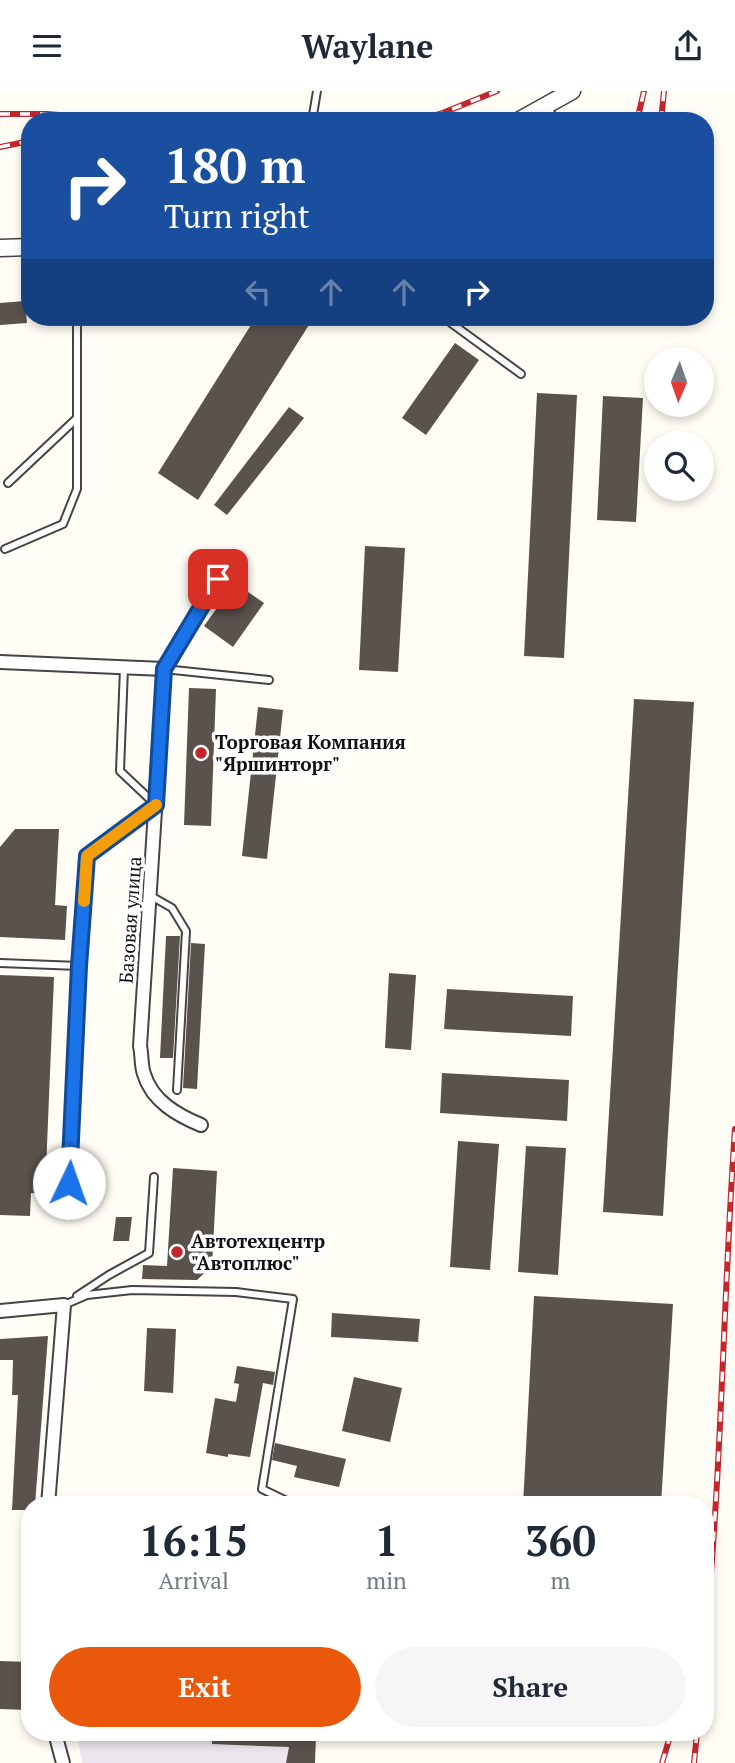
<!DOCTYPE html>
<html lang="en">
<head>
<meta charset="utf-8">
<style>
  body { margin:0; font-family:"PT Serif",serif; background:#f6f6f7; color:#1f2937; height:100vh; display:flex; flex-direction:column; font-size:26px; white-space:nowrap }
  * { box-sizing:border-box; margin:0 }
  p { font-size:23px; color:#747a83 }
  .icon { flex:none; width:38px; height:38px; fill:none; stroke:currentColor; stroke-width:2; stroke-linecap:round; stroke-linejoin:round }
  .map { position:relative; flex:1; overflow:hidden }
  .sheet { position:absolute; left:21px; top:1405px; width:693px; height:245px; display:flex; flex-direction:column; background:#fff; border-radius:28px; box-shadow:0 4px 10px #0003 }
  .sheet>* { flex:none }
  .hud { position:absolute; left:21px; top:21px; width:693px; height:214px; border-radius:28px; box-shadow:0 4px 10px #0003; background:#1a4fa0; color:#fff; overflow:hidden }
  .needle { width:46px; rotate:182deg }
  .controls { position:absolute; left:644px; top:256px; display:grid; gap:14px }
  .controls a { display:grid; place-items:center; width:70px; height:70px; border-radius:50%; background:#fff; box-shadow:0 4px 10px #0003; font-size:35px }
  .pin { position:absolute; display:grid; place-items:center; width:60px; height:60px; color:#fff; margin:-30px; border-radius:14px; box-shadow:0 4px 10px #0006 }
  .me { position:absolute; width:77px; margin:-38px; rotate:3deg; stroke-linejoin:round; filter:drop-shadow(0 0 5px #0008) }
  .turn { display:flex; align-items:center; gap:24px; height:147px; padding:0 28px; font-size:32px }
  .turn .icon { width:91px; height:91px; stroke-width:2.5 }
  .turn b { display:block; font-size:49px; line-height:60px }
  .lanes { display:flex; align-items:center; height:66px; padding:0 28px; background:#0003; justify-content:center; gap:35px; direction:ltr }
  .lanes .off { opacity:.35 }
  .eta { display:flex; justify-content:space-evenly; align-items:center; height:119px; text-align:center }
  .eta b { font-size:42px; font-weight:600; line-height:49px }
  .action { display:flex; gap:14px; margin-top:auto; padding:14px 28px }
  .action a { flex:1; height:80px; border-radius:42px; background:#ea580c; color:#fff; font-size:28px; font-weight:600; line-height:80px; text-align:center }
  .action a+a { background:#f6f6f7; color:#1f2937 }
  header { display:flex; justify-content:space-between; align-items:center; height:91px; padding:0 28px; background:#fff; font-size:32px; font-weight:600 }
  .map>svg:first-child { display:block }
  .industrial { fill:#eee6ef }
  .building { fill:#5a524d }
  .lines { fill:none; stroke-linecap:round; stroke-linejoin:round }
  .service-casing { stroke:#444; stroke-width:10 }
  .minor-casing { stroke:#444; stroke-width:16 }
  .tertiary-casing { stroke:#444; stroke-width:19 }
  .service { stroke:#fff; stroke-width:6 }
  .minor { stroke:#fff; stroke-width:12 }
  .tertiary { stroke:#fff; stroke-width:16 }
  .rail-casing { stroke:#c4262e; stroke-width:6 }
  .rail { stroke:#fff; stroke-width:3.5; stroke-dasharray:10; stroke-linecap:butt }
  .route-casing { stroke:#114b97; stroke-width:18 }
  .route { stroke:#1a73e8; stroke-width:12 }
  .slow { stroke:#f59e0b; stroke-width:12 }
  .poi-dot { fill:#c4262e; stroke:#fff; stroke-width:2.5 }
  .labels { text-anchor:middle; stroke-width:7; stroke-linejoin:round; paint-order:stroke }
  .poi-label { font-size:19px; font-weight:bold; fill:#111; stroke:#fff; text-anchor:start }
  .street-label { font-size:19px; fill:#111; stroke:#fff }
</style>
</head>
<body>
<header><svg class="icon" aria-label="menu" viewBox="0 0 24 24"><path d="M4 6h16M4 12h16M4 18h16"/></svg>Waylane<svg class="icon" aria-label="share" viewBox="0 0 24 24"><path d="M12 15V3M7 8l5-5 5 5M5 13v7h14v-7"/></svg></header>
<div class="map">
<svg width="735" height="1672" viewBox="0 0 735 1672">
  <rect width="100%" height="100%" fill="#fffdf5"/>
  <path class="industrial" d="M77,1642h239v14l-7,16h-227z"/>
  <path class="building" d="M25,210l2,22 -27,2v-22z
    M256,226h58l-116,183 -40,-27z
    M455,252l24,17 -53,75 -24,-17z
    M537,302l40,2 -13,263 -40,-2z
    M603,305l40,2 -7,124 -39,-2z
    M289,316l15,11 -77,97 -13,-10z
    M365,455l40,2 -7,124 -39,-2z
    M235,492l29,20 -31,44 -29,-21z
    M189,597l27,1 -5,137 -27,-1z
    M634,608l60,3 -31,514 -60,-4z
    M258,616l25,3 -16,149 -25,-3z
    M15,738h44l-4,76 12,1 -2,34 -65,-3v-90z
    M166,845h14l-7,122h-13z
    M191,852l14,1 -8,145 -14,-1z
    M389,882l27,2 -5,75 -26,-2z
    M0,884l54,2 -9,217 -14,-1 -1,23 -30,-1z
    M447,898l126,7 -2,40 -127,-7z
    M442,982l127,7 -2,41 -127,-8z
    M458,1050l41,3 -9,126 -40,-3z
    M526,1055l40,2 -8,127 -40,-3z
    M173,1077l44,3 -5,95 -15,14 -55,-1 1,-14 24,1z
    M116,1126h16l-3,24h-16z
    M534,1205l139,8 -12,201h-138z
    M332,1222l88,6 -2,23 -87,-5z
    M147,1237l29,1 -3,64 -29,-2z
    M48,1245l-13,169h-5v5h-18l6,-115h-6l1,-35h-13v-21z
    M237,1275l38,6 -2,13 -10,-2 -13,74 -22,-3v3l-22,-4 9,-55 21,4 3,-18 -5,-1z
    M354,1286l48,11 -12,54 -48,-11z
    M275,1352l71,16 -7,28 -45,-10 3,-11 -25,-6z
    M0,1570l30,1 -2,48 -28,-1z
    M212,1642h104l-1,30h-29l3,-16 -77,-3z"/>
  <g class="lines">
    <defs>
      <path id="service" d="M548,16l7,14
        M312,30l5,-30
        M455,226l-4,6 70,51
        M8,392l68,-64
        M5,458l58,-25 14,-35v-172
        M164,578l105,11
        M151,805l21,12 14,23 -9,159
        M0,872l79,3
        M69,1092l10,-217 8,-110 69,-51 -36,-34 4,-103
        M77,1205l32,-21 40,-22 5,-76
        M64,1214l23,-10 45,-5 104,2 57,7 -31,190 33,16"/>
      <path id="minor" d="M0,571l164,7
        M201,1034c-24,-10 -49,-24 -57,-51 -3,-8 -2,-19 -4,-28l24,-377 54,-90
        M0,1220l64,-6 -16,200
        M55,1642l8,30"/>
      <path id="tertiary" d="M518,30l54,-30
        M0,157l30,-1"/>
    </defs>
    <use href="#service" class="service-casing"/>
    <use href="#minor" class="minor-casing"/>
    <use href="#tertiary" class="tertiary-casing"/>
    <use href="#service" class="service"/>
    <use href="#minor" class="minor"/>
    <use href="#tertiary" class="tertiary"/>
    <defs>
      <path id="rail" d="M0,23h47l81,7
        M414,30l26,-7 57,-23
        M637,30l7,-30
        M661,30l3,-30
        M0,56l30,-6
        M705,1550c17,-170 18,-342 30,-512
        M662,1672l9,-30
        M694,1672l3,-30"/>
    </defs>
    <use href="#rail" class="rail-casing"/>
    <use href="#rail" class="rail"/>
  </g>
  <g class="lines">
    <defs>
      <path id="route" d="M69,1092l10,-217 8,-110 69,-51 8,-136 54,-90"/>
    </defs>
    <use href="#route" class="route-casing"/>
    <use href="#route" class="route"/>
    <path class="slow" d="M84,810l3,-45 69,-51"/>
  </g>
  <g class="poi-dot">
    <circle cx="201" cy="662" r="7"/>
    <circle cx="177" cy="1161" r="7"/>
  </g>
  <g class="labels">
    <g class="poi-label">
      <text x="215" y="658">Торговая Компания<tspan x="215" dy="22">"Яршинторг"</tspan></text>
      <text x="191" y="1157">Автотехцентр<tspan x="191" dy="22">"Автоплюс"</tspan></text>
    </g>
    <g class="street-label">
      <text transform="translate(130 829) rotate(-86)" y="7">Базовая улица</text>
    </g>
  </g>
</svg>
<div class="controls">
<a><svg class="needle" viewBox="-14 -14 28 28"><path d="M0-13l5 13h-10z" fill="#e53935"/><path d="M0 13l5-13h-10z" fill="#747a83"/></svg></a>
<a><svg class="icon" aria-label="search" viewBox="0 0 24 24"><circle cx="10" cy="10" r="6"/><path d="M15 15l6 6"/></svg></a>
</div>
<div class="pin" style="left:218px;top:488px;background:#d93025"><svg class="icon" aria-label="arrive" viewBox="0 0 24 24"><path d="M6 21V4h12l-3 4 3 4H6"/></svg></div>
<svg class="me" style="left:69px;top:1092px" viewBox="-20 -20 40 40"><circle r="19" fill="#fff"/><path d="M0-13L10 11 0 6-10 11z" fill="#1a73e8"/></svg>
<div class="hud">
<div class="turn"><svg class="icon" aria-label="right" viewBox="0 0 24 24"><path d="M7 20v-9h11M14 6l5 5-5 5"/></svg><div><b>180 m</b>Turn right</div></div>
<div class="lanes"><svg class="icon off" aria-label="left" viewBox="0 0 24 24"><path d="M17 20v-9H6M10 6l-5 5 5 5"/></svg><svg class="icon off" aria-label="ahead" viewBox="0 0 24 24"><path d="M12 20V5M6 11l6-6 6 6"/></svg><svg class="icon off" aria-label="ahead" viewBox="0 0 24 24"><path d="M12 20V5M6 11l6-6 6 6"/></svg><svg class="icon" aria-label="right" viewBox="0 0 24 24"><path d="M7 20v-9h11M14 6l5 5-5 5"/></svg></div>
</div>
<section class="sheet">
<div class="eta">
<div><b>16:15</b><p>Arrival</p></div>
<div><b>1</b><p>min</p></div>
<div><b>360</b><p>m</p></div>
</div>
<div class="action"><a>Exit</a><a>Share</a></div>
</section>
</div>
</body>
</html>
